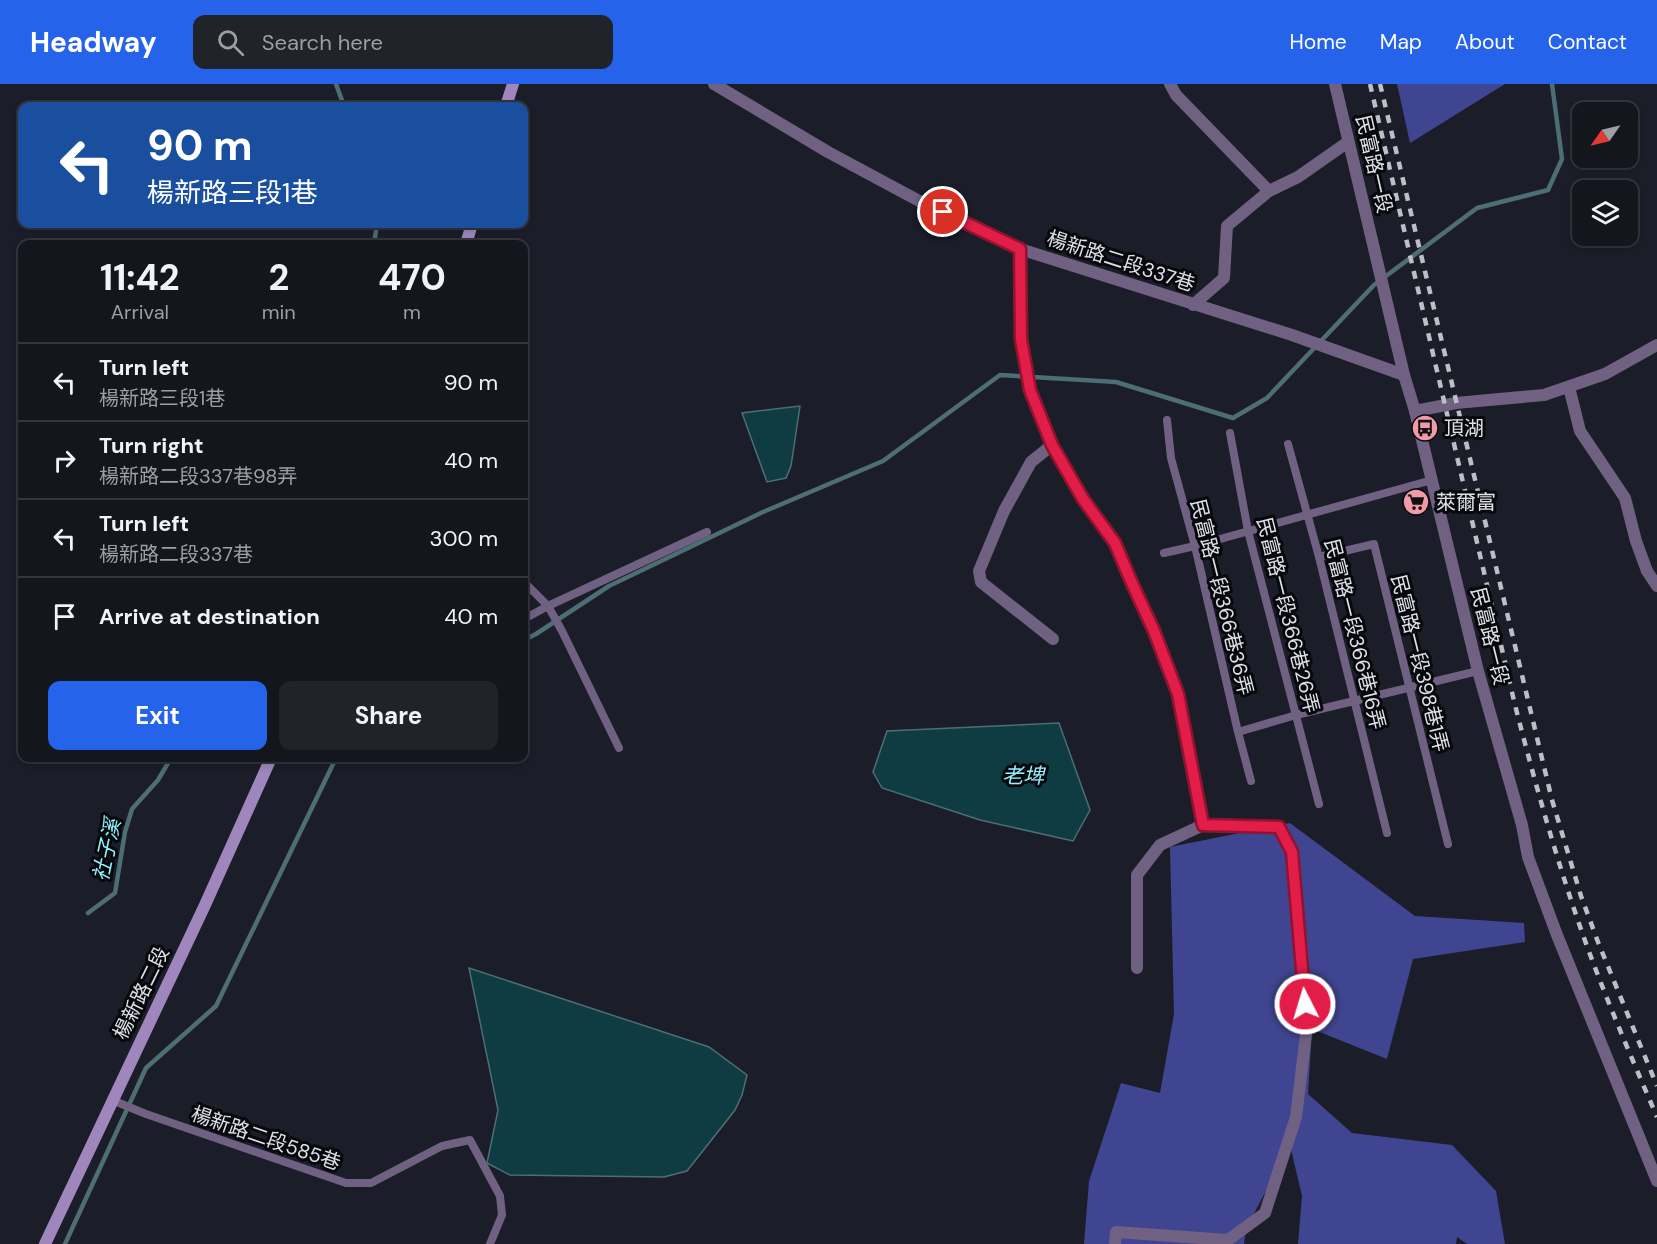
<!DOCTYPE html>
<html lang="en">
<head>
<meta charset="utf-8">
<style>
  body { margin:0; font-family:"DM Sans","Noto Sans TC",sans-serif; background:#21232b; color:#f1f3f6; height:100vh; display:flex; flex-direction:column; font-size:22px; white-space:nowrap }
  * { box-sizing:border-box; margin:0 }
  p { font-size:20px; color:#9d9fa4 }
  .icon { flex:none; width:33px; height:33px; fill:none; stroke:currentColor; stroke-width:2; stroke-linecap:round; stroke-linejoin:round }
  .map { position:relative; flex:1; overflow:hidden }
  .sheet { position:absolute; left:18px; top:156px; width:510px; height:522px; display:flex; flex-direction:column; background:#14161e; border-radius:12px; box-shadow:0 3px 9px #0003,0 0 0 2px #33353c }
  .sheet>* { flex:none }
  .top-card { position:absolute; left:18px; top:18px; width:510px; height:126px; border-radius:12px; box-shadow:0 3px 9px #0003,0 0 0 2px #33353c; background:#1a4fa0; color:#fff; overflow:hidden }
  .needle { width:39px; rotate:236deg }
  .tools { position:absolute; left:1572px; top:18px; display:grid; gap:12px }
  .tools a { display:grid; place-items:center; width:66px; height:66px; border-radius:12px; background:#14161e; box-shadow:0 3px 9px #0003,0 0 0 2px #33353c; font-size:30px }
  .pin { position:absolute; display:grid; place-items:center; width:51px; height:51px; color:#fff; margin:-26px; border:3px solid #fff; border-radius:50%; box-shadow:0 2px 6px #0007 }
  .me { position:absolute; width:66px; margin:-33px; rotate:355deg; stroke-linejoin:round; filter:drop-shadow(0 0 4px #0008) }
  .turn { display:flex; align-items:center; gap:21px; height:126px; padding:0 30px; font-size:27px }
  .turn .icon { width:78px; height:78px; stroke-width:2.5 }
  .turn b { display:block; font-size:42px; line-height:51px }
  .eta { display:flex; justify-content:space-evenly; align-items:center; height:102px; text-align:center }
  .eta b { font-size:36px; font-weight:700; line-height:42px }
  .primary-button { display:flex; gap:12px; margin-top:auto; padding:12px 30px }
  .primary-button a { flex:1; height:69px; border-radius:12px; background:#2563eb; color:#fff; font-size:24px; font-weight:700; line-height:69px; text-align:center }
  .primary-button a+a { background:#21232b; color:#f1f3f6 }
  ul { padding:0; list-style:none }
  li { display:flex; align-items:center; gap:18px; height:78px; padding:0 30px; border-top:2px solid #33353c }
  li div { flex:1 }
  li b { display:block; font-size:22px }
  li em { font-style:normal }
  header { display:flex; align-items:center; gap:36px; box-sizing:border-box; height:84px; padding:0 30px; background:#2563eb; color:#fff }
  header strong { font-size:28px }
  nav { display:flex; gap:33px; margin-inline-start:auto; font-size:21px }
  .search { width:420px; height:54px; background:#21232b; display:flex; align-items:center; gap:15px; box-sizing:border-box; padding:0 21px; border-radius:12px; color:#9d9fa4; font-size:22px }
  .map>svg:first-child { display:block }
  .forest { fill:#3f4590 }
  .water { fill:#0f3c42; stroke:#4d6e74; stroke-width:1.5 }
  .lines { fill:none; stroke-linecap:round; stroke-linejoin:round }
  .stream { stroke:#4d6e74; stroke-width:4.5 }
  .service { stroke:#706183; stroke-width:8 }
  .minor { stroke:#706183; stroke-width:12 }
  .tertiary { stroke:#706183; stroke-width:12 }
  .secondary { stroke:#9f87bd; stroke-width:12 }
  .rail { stroke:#bdbfc7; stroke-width:4.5; stroke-dasharray:8 8; stroke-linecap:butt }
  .route-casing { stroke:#92132f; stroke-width:15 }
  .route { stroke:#e11d48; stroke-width:10 }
  .labels { text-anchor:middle; stroke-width:6; stroke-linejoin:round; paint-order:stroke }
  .street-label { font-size:20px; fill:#dfe1e9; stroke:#07080c }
  .poi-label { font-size:20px; fill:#dfe1e9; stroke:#07080c; text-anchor:start }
  .water-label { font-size:21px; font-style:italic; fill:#93f1ff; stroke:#07080c }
</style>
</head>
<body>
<header>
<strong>Headway</strong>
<div class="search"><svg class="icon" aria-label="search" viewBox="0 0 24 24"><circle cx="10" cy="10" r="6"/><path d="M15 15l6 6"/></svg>Search here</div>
<nav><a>Home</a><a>Map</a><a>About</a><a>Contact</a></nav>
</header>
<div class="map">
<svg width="1657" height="1160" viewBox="0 0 1657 1160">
  <rect width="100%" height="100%" fill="#1b1d28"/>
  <path class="forest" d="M1397,0h108l-95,59z
    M1290,739l125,93 109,7 1,19 -112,17 -26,100 -75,-30 -4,65 44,39 100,12 44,46 9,53h-38l-10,-7 -1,7h-158l4,-48 -12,-51 -44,84 -2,15h-160l5,-63 32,-98 39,10 14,-79 -4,-167z"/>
  <path class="water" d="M800,322l-9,60 -5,12 -19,4 -25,-69z
    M1059,639l31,87 -17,31 -93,-21 -98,-32 -9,-16 14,-41z
    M469,884l240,79 38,28 -5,20 -7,15 -48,61 -23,6 -154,-2 -23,-12 11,-53z"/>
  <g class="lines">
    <path class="stream" d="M336,0l8,22
      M374,160l3,-20
      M524,556l12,-6 73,-48 154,-74 120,-51 117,-86 116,7 117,36 34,-20 107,-113 103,-77 71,-18 14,-31 -10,-75
      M88,829l27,-20 10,-61 7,-23 26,-29 13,-22
      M65,1160l81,-176 70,-62 120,-248"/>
    <path class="service" d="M1167,336l4,38 24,88 43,186 13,49
      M1230,349l18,98 71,273
      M1288,360l31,113 68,276
      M1164,469l31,-7 237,-66
      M1319,473l55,-13 74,300
      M524,498l24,24 14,25 57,117
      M524,535l24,-13 159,-74
      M1238,648l58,-17 182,-44
      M112,1016l34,14 200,69h25l71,-37 28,-6 30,56 2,19 -12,29"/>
    <path class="minor" d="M714,0l114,68 95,51 97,46 272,86 112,40
      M1170,0l6,11 93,96
      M1020,165l1,90 10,52 21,54 31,54 32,44 16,38 23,50 24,63 25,131 -43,20 -23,30v93
      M1193,221l31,-27 3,-52 42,-35 29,-14 50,-35
      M1569,303l11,44 45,67 11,43 11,30 10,15
      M1415,327l41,-8 88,-8 61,-21 52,-29
      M1052,361l-21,17 -27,49 -25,60 2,11 72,57
      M1115,1160l1,-12 112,8 37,-27 31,-96 11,-91 -15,-174 -13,-25 -76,-2"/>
    <path class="tertiary" d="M1335,0l69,291 11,36 63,260 44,154 6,32 29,78 100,246"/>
    <path class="secondary" d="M506,22l7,-22
      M466,160l6,-20
      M45,1160l160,-339 66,-147"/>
    <path class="rail" d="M1370,0l145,621c21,82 44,164 73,244 21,57 45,112 69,168
      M1380,0l172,716 29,96 17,46 59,144"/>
  </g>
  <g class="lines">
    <defs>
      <path id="route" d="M943,128l77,37 1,90 9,51 22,55 31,54 32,44 16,38 23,50 24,63 25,131 76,2 13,25 13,152"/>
    </defs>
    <use href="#route" class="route-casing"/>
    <use href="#route" class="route"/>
  </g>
  <defs>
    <symbol id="bus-disc" viewBox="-11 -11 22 22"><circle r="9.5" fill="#f39aa9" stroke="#07080c"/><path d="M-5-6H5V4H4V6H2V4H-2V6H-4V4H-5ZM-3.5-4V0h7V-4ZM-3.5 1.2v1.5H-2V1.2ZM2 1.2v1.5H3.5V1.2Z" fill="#111"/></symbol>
    <symbol id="supermarket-disc" viewBox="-11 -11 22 22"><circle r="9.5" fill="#f39aa9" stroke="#07080c"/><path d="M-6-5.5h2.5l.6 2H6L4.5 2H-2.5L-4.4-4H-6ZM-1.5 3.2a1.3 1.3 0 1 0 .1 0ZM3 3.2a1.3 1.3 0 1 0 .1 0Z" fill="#111"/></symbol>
  </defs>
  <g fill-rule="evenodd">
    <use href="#bus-disc" x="1410" y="329" width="30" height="30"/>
    <use href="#supermarket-disc" x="1401" y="403" width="30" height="30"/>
  </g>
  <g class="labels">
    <g class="street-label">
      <text transform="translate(1374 80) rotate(77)" y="7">民富路一段</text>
      <text transform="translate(1121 177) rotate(18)" y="7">楊新路二段337巷</text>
      <text transform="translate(1222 513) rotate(76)" y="7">民富路一段366巷36弄</text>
      <text transform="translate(1288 531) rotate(76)" y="7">民富路一段366巷26弄</text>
      <text transform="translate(1355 550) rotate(76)" y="7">民富路一段366巷16弄</text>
      <text transform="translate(1490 552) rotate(76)" y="7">民富路一段</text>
      <text transform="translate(1420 579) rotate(76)" y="7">民富路一段398巷1弄</text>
      <text transform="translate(141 909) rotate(-64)" y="7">楊新路二段</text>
      <text transform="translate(266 1054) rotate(19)" y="7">楊新路二段585巷</text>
    </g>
    <g class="poi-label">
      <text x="1444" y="351">頂湖</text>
      <text x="1436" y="425">萊爾富</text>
    </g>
    <g class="water-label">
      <text x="1023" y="699">老埤</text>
      <text transform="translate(107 766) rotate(-78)" y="7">社子溪</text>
    </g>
  </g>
</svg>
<div class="tools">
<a><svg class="needle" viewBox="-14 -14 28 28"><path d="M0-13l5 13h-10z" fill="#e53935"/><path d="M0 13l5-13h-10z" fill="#9d9fa4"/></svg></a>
<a><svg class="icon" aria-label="layers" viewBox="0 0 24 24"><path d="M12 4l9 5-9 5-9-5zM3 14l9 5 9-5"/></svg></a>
</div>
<div class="pin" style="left:943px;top:128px;background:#d93025"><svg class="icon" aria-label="arrive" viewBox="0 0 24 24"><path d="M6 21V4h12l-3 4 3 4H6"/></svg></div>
<svg class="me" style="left:1305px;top:920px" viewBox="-20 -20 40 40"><circle r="17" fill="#e11d48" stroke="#fff" stroke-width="3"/><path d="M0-11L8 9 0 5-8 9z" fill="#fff"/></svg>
<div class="top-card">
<div class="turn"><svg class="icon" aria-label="left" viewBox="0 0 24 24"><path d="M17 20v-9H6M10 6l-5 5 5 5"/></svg><div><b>90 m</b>楊新路三段1巷</div></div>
</div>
<section class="sheet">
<div class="eta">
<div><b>11:42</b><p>Arrival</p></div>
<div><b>2</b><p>min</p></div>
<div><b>470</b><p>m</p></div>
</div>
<ul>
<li><svg class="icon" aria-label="left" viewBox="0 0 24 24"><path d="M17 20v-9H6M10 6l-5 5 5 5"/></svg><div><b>Turn left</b><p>楊新路三段1巷</p></div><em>90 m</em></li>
<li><svg class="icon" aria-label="right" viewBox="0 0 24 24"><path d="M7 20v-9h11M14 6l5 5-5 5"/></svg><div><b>Turn right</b><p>楊新路二段337巷98弄</p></div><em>40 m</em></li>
<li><svg class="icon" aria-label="left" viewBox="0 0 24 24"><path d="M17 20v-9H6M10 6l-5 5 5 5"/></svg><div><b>Turn left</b><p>楊新路二段337巷</p></div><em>300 m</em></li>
<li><svg class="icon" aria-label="arrive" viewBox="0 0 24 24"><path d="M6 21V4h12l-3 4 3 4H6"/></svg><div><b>Arrive at destination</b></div><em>40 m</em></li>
</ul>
<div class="primary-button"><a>Exit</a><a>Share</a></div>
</section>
</div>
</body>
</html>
